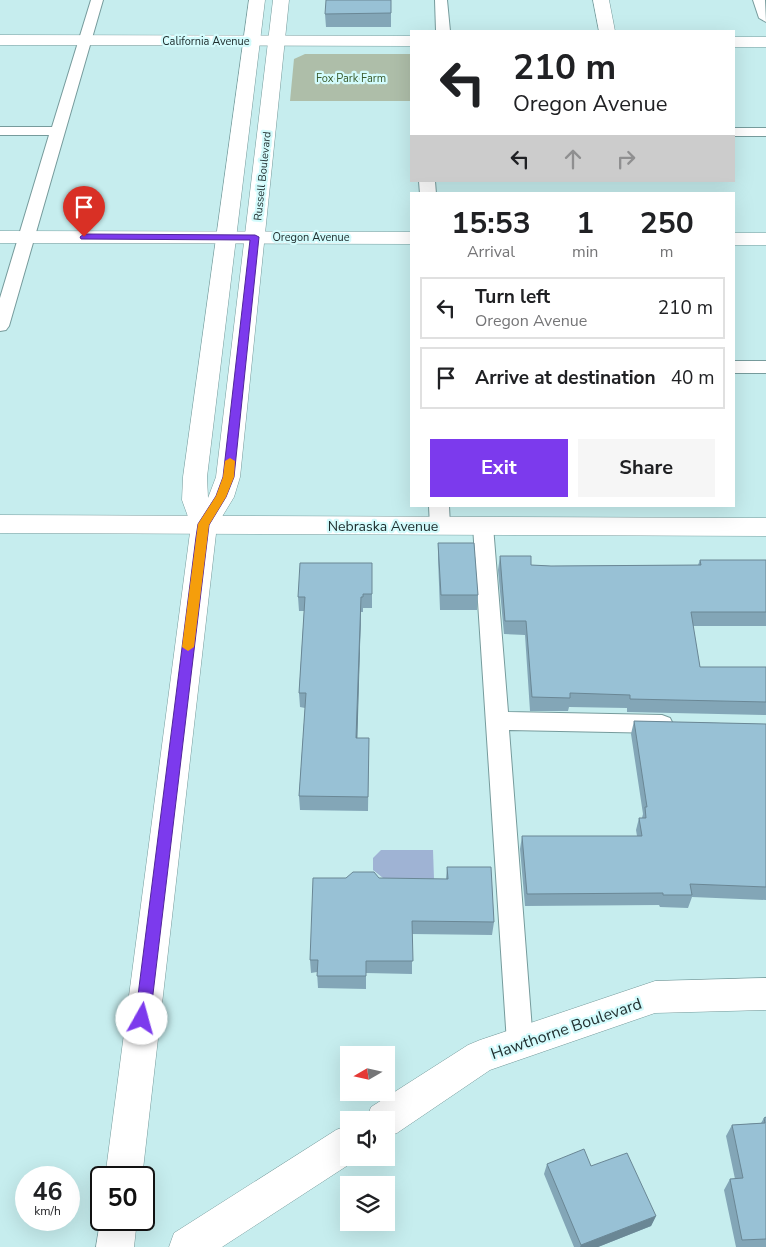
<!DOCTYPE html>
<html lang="en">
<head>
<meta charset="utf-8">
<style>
  body { margin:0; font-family:"Nunito Sans",sans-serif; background:#f6f6f6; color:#202124; height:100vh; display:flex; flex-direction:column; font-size:19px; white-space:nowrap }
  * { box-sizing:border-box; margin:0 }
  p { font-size:16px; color:#757577 }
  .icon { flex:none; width:28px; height:28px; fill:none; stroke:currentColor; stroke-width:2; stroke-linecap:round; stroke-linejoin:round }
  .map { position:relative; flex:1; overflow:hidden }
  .drawer { position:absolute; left:410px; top:192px; width:325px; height:315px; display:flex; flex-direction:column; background:#fff; border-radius:0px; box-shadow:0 5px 20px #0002 }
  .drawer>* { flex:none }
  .banner { position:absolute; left:410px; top:30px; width:325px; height:152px; border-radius:0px; box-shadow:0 5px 20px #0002; background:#fff; color:#202124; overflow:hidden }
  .needle { width:32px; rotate:261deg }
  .fabs { position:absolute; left:340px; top:1046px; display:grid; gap:10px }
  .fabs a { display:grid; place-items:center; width:55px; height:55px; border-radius:0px; background:#fff; box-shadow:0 5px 20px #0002; font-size:25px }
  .speed { position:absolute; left:15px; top:1166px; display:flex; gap:10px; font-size:25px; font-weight:700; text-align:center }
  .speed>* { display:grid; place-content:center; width:65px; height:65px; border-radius:50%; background:#fff; box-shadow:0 5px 20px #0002; line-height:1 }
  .speed small { font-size:12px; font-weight:400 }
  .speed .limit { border:2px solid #111; border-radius:8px; background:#fff; color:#111 }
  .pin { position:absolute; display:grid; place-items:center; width:42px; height:42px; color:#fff; margin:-51px -21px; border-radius:50% 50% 50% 0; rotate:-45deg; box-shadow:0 0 5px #0007 }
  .pin .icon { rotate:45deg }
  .me { position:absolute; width:55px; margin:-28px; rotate:7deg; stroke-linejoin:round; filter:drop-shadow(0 0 4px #0008) }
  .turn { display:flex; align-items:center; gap:18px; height:105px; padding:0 20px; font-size:22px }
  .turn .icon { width:65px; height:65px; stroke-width:2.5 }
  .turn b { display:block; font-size:35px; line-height:42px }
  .lanes { display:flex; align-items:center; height:48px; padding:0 20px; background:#0003; justify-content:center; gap:25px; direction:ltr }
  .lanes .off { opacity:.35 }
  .eta { display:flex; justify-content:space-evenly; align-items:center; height:85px; text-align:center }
  .eta b { font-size:30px; font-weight:700; line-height:35px }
  .button { display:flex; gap:10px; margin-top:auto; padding:10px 20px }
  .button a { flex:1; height:58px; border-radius:0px; background:#7c3aed; color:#fff; font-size:20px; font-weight:700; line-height:58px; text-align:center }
  .button a+a { background:#f6f6f6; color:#202124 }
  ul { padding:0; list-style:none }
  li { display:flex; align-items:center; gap:15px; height:62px; margin:0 10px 8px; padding:0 10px; border:2px solid #e0e0e0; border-radius:0px }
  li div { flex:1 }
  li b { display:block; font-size:19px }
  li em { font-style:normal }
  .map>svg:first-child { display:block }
  .green { fill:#aebea9 }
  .water { fill:#9fb3d4 }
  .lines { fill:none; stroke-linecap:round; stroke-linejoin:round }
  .service-casing { stroke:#769b9c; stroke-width:2 }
  .minor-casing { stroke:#769b9c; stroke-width:1 }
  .secondary-casing { stroke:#769b9c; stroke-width:1 }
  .service { fill:#fff; fill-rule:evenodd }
  .minor { fill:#fff; fill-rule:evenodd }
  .secondary { fill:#fff; fill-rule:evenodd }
  .wall { fill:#83a6b7 }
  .shaded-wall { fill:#6a8795 }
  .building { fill:#98c1d5; stroke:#6a8795 }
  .route { fill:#7c3aed; stroke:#51269a }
  .slow { fill:#f59e0b }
  .labels { text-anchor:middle; stroke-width:4.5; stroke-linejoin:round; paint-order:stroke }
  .far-street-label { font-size:11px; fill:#202f2f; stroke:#d3fbfc }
  .far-park-label { font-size:11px; fill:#385a2b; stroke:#d3fbfc }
  .street-label { font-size:14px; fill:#202f2f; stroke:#d3fbfc }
  .near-street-label { font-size:16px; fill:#202f2f; stroke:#d3fbfc }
</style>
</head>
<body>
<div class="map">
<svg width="766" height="1247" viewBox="0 0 766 1247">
  <rect width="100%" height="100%" fill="#c6edee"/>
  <path class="green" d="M305,54h106v47h-121l4,-42z"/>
  <path class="water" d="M381,850h52l1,29 -51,-1 -10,-8v-12z"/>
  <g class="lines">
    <defs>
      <path id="service" d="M91,0h12l-94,326 -3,4 -6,1v-33l49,-163h-49v-8h52z
        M435,0h12l3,31h-14z
        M753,0h12l1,22 -7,-4z
        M734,128h32v8h-32z
        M419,181h16l1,13h-16z
        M734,361h32v12h-32z
        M429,506h20l1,20 -3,5 -7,2 -7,-2 -3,-5z
        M483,519l7,2 3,5 15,186 154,3 8,3 3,6 -3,6 -8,3 -153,-3 24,313 -4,9 -9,4 -9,-4 -4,-9 -34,-517 3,-5z"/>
      <path id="minor" d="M593,0h16l6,31h-16z
        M0,35l411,1v10l-411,-1z
        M734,37h32v10h-32z
        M0,231l411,1v12l-411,-1z
        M734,233h32v12h-32z
        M0,515l766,3v18l-766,-3z
        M766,978v32l-111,3 -165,57 -93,63 -11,4v-17h-20l5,-13 97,-62 12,-5 175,-59z
        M349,1125v33h10l-137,89h-53l5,-14 162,-103z"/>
      <path id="secondary" d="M249,0h16l-58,477 1,21 8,-21 57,-477h16l-49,477 -6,20 -17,28 -75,653h-37l86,-653 -9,-25 1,-23z
        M101,1215v5h36l-3,27h-38z"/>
    </defs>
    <use href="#service" class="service-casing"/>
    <use href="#minor" class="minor-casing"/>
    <use href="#secondary" class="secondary-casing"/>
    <use href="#service" class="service"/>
    <use href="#minor" class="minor"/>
    <use href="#secondary" class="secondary"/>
  </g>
  <path class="wall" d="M391,0v27h-65l-1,-13z
    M438,543l40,52 -1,15h-37l-2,-52z
    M500,556l31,9 20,1 147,-1 2,-5h66v66h-73l7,41h66v48l-139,-3v-4l-58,-1 -1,4h-38l-5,-76 -21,-1 -6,-64z
    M372,563v45h-9v4h-2l-4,126h12l-1,73 -68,-1 -1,-14 6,-88 -5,-1 -1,-14 5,-82h-5l-1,-14z
    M634,721l132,3v176l-74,-3 -4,11 -28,-1 -1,-2 -134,1 -5,-57 2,-13h115l-1,-6 3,-12h3l1,-4 -12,-80z
    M447,867l47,55 -2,13 -80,-1v40l-46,-1v16l-48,-1 -1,-16 -6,1 -1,-13 69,-82 67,1z
    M766,1117v130h-30l-12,-57 6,-11h5l-9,-43 6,-11 29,-2 3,-5z
    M547,1164l44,2 65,50 -5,10 -53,21h-24l-30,-73z"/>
  <path class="shaded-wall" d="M361,597v15l-4,140 -1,-14z
    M656,1216l-5,10 -53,21h-18l1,-2z"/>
  <path class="building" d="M326,0h65v13l-66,1z
    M438,543h36l4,52h-37z
    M500,556h31v9l20,1 150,-1 -1,-5h66v52h-75l9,55h66v35l-136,-3v-4l-60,-2v5l-38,-1 -6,-76h-21z
    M300,563h72v31h-9v3h-2l-5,141h13l-1,59 -69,-1 7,-103h-7l6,-96h-7z
    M634,721l132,3v163l-76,-3 2,11h-29v-2l-136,1 -5,-58h120l-3,-18h7l-1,-11h2z
    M447,867h44l3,55 -82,-1 1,40h-47v15h-49l1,-16h-8l3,-82h33l7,-6h21l5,6 69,1z
    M766,1117v122l-24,1 -12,-61 13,-1 -11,-53 33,-2 -1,-5z
    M584,1149l7,17 36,-13 29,63 -75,29 -34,-81z"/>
  <path class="route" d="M84,234l171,1 4,2 -25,240 -8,20 -17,28 -59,494 -2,5 -6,2 -5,-2 -2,-5 61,-482 2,-13 18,-28 7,-19 27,-237 -169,-1 -1,-2z"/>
  <path class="slow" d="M230,458l5,3 -1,16 -8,20 -17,28 -15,122 -6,4 -6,-4 16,-123 18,-28 7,-19 2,-16z"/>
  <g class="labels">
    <g class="far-street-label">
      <text x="206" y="45">California Avenue</text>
      <text transform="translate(262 176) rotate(-84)" y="4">Russell Boulevard</text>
      <text x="311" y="241">Oregon Avenue</text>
    </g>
    <g class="far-park-label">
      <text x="351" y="82">Fox Park Farm</text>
    </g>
    <g class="street-label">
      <text x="383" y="531">Nebraska Avenue</text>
    </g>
    <g class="near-street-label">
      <text transform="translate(566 1028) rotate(-19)" y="6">Hawthorne Boulevard</text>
    </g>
  </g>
</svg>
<div class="fabs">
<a><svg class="needle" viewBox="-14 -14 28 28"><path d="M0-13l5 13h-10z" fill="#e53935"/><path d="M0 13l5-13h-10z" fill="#757577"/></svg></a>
<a><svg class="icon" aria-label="sound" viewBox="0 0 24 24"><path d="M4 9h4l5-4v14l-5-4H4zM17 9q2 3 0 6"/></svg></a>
<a><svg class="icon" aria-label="layers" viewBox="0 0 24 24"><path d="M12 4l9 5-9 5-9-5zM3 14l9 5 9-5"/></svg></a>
</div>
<div class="speed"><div>46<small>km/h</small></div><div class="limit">50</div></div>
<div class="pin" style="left:84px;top:237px;background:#d93025"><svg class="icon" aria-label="arrive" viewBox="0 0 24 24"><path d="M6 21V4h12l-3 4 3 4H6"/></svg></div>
<svg class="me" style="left:142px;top:1019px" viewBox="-20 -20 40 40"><circle r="19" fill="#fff"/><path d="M0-13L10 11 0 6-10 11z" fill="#7c3aed"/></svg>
<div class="banner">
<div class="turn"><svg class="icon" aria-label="left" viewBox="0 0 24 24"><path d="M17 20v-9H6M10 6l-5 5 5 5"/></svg><div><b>210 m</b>Oregon Avenue</div></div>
<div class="lanes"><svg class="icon" aria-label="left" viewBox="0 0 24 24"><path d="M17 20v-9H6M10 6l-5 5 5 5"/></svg><svg class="icon off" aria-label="ahead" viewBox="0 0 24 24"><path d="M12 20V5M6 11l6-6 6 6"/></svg><svg class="icon off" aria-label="right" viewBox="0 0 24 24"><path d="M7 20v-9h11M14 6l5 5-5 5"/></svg></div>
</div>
<section class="drawer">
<div class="eta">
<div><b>15:53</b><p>Arrival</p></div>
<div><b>1</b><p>min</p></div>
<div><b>250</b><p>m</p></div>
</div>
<ul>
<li><svg class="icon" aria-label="left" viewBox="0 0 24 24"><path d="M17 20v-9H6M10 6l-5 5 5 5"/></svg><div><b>Turn left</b><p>Oregon Avenue</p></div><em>210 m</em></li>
<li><svg class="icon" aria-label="arrive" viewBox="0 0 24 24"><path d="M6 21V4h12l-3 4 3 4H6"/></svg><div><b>Arrive at destination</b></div><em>40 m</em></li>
</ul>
<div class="button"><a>Exit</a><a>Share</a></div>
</section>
</div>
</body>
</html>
